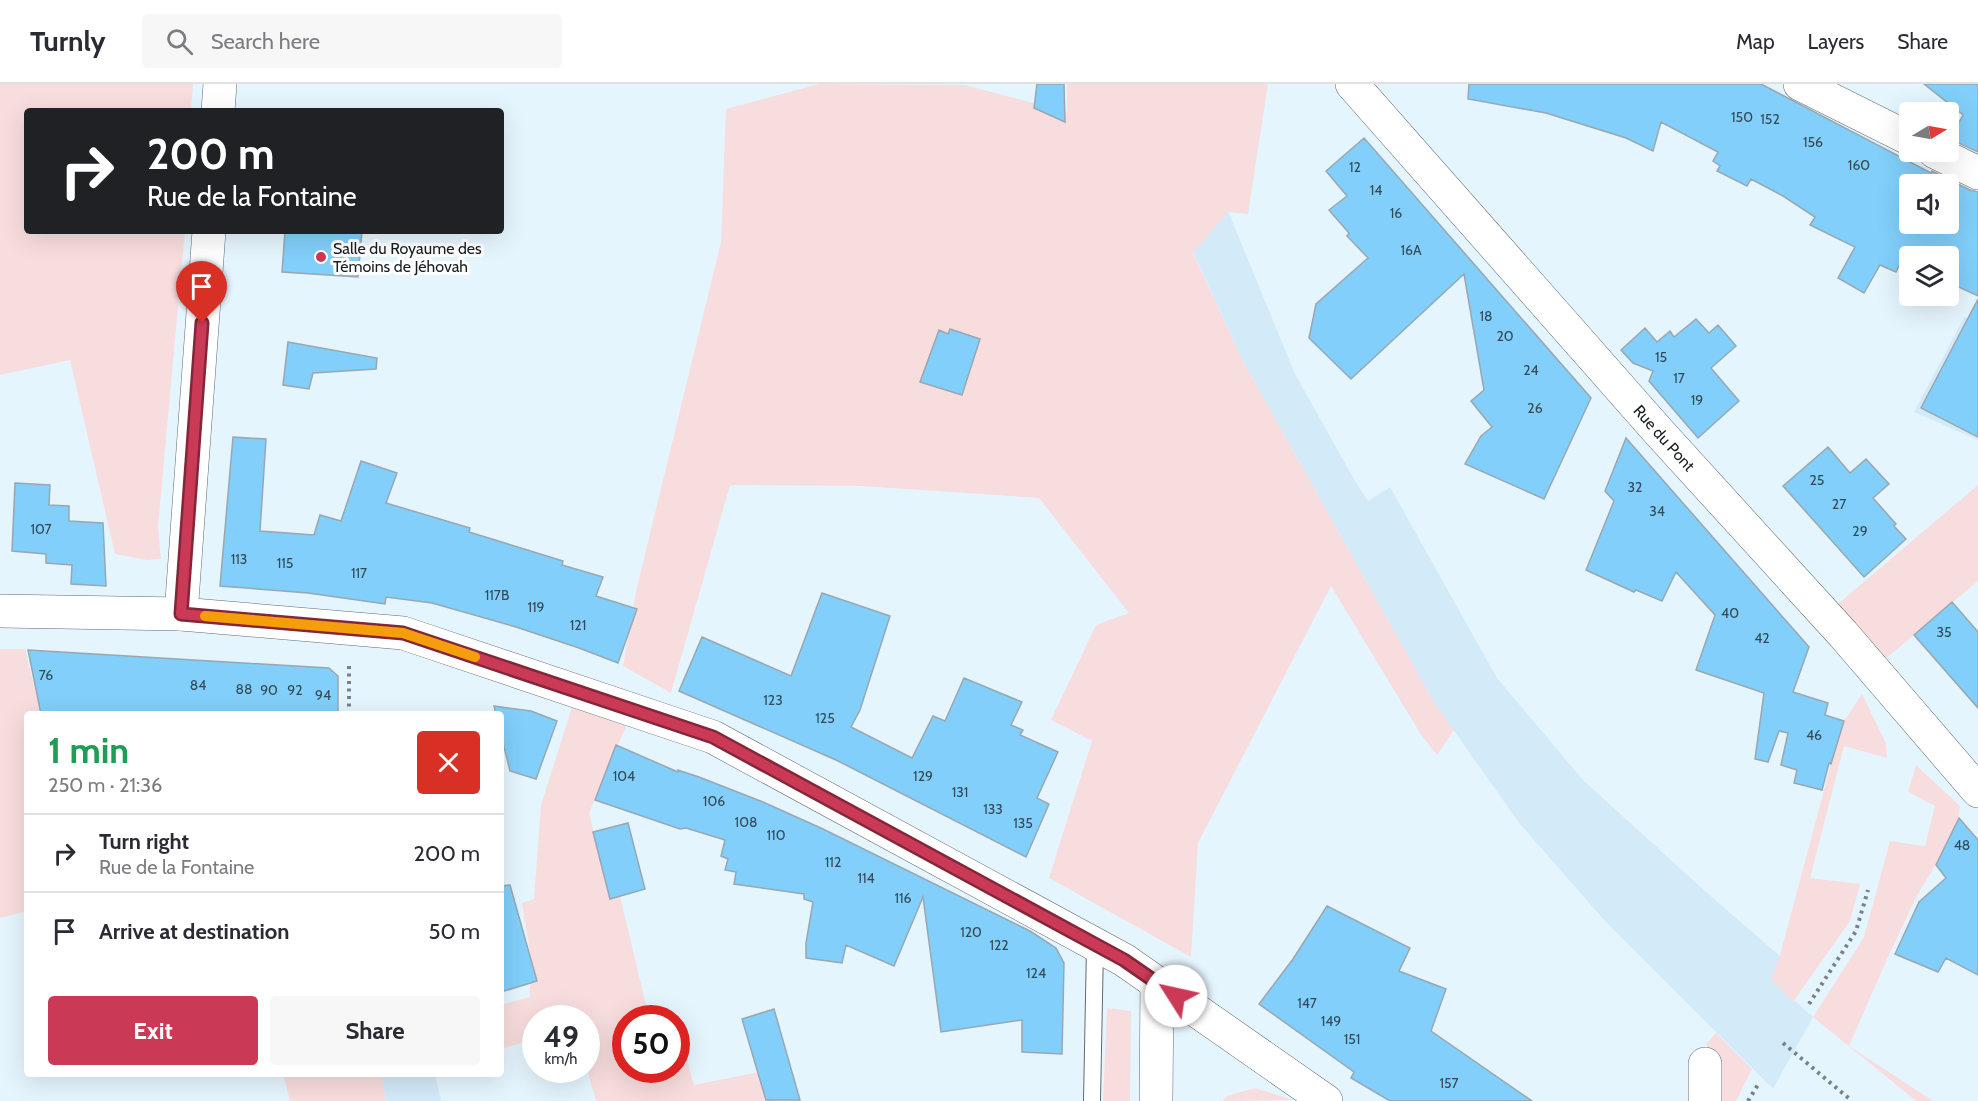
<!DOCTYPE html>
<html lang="en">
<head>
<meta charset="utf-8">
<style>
  body { margin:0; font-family:Cabin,sans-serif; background:#f7f7f7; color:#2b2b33; height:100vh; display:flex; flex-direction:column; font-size:22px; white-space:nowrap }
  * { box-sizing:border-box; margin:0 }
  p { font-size:20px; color:#7c7c81 }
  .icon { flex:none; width:33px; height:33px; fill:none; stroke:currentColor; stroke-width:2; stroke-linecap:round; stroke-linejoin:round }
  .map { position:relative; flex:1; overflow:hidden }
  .details { position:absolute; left:24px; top:627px; width:480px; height:366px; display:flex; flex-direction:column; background:#fff; border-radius:6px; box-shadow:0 6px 24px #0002 }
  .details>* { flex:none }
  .guide { position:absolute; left:24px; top:24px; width:480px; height:126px; border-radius:6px; box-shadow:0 6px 24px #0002; background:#202124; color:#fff; overflow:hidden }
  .needle { width:39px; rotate:80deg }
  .fabs { position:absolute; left:1899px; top:18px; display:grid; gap:12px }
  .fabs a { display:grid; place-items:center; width:60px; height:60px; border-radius:6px; background:#fff; box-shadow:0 6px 24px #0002; font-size:30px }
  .speed { position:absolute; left:522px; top:921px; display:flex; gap:12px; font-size:30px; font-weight:700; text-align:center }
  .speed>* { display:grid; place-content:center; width:78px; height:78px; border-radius:50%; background:#fff; box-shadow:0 6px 24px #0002; line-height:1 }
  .speed small { font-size:15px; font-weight:400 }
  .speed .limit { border:9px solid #d22; background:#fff; color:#111 }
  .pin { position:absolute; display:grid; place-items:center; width:51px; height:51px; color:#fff; margin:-62px -26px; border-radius:50% 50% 50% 0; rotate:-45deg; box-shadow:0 0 6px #0007 }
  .pin .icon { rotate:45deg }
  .me { position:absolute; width:66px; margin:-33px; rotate:305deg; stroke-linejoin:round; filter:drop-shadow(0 0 4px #0008) }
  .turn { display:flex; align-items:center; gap:21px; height:126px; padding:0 24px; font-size:27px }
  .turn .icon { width:78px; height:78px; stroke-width:2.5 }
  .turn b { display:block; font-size:42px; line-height:51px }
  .round { display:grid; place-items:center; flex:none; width:63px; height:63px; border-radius:6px; background:#f7f7f7 }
  .summary { display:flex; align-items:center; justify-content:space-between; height:102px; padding:0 24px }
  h1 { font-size:36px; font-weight:700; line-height:45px; color:#1e9e55 }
  .primary-button { display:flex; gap:12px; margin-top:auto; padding:12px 24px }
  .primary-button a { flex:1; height:69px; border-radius:6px; background:#ca3a56; color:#fff; font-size:24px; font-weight:700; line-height:69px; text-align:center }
  .primary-button a+a { background:#f7f7f7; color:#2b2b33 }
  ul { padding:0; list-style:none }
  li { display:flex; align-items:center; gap:18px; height:78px; padding:0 24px; border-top:2px solid #e1e1e2 }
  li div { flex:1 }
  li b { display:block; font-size:22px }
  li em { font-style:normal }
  header { display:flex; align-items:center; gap:36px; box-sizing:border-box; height:84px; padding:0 30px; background:#fff; border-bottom:2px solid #e1e1e2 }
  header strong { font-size:28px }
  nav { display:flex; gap:33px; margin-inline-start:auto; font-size:21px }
  .search { width:420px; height:54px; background:#f7f7f7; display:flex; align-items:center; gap:15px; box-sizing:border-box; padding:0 21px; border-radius:6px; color:#7c7c81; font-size:22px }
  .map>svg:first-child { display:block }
  .built { fill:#d3eaf8 }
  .green { fill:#f8ddde }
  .building { fill:#81cffa; stroke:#99a7b0; stroke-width:1.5; fill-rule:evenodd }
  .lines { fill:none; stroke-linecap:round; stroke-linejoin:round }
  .service-casing { stroke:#5e6c74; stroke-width:18 }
  .minor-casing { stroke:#5e6c74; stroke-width:34 }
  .secondary-casing { stroke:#5e6c74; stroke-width:34 }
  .path { stroke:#778288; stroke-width:4; stroke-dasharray:3 4.5; stroke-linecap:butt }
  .service { stroke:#fff; stroke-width:16 }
  .minor { stroke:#fff; stroke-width:33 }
  .secondary { stroke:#fff; stroke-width:33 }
  .route-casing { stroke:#832638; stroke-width:15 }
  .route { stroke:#ca3a56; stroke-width:10 }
  .slow { stroke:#f59e0b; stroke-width:10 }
  .poi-dot { fill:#ca3a56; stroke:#fff; stroke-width:2 }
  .labels { text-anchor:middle; stroke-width:6; stroke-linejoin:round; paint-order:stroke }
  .number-label { font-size:14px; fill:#324a57 }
  .poi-label { font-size:16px; fill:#181e21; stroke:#fff; text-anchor:start }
  .street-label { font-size:16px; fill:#181e21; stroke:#fff }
</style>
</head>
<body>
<header>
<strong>Turnly</strong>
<div class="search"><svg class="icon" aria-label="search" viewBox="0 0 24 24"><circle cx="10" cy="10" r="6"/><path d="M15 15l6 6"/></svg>Search here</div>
<nav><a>Map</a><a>Layers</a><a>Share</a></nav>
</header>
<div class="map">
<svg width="1978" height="1017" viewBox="0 0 1978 1017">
  <rect width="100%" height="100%" fill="#e5f5fe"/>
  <path class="built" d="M1228,127l67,163 60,107 13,20 22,-14 107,191 86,102 123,112 74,64 -9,24 42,37 -40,72 -168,-168 -85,-97 -85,-120 -191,-341 -51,-111z
    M1964,233l14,5v118l-64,-28z
    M381,990h54l6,27h-55z"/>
  <path class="green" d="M0,0h193l-2,27h-164v120h158l-27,296 3,32 -14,1 -32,-6 -45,-194 -70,15z
    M819,0l146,1 102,27v-28h201l-20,130 -20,-2 -35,41 51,110 191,341 19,26 -17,25 -17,-22 -89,-147 -133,257 -7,114 -142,-79 43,-137 -41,-21 45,-95 33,-12 -90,-115 -178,-12 -131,-1 -59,208 -48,-27 14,-79 84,-345 5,-133z
    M1978,401v96l-95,80 -50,-53z
    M0,565h25l16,65h-14v197l-27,7z
    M1862,610l24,49 1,15 -43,-12 -34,132 50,6 -10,37 -57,81 -22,-22 9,-25 51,-191 13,-43z
    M572,623l55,17 -38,89 21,85 10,-2 29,122h-23v52h50l1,-30 4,-1 13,46 70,-14 11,30h-179l-9,-32 -1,-51h-50l-1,21 -34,10v-44l29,-8v-45l-8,-49 12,-4 7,-94z
    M1916,681l44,41c-3,35 -31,65 -46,96 -23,47 -44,96 -65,144l84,55h-17l-103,-84 51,-80 26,-96 35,5 10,-40 -27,-14z
    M1107,924l24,3 -1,90h-27z
    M1716,949l36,36 -16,32h-16v-34l-14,-23z
    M283,990h98l5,27h-96z
    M1255,1004l38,12 -71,1 5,-5z"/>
  <path class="building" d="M1037,0h27l1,38 -31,-14z
    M1469,0h292l170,89 1,-2 38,19 8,2v104l-30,-14v-26h-36l-7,-3 -9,19 -16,-7 -16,28 -26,-15 17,-31 -45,-22 5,-8 -32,-21 -32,-17 -4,7 -30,-15 3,-5 -7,-5 5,-9 -57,-30 -8,29 -27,-13 -80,-25 -78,-14zM1910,100h38v40h-38z
    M1924,0h54v68l-28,-13 13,-24z
    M1364,54l227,260 -47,101 -79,-35 16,-28 11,-9 -21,-26 13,-11 -20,-116 -113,105 -42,-41 7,-34 52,-46 -21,-22 2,-3 -20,-23 18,-14 -21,-25z
    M285,147h77l-4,46 -76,-5z
    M1978,215v138l-57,-29z
    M1696,235l13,14 9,-8 18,21 -25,22 28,33 -41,37 -49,-57 4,-10 -20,-8 -12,-13 24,-22 12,14 13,-11 4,6z
    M950,245l30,10 -18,56 -42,-13 19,-52 9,4z
    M288,258l89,16 -1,11 -63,4 -4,16 -26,-4z
    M233,353l33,2 -6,92 54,4 6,-20 21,6 20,-60 36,12 -11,30 84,25 -1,4 94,29 -1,4 41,12 -7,19 41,13 -19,54 -39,-15 -63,-21 -84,-24 -46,-6 -1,7 -77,-11 -88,-7z
    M1626,354l183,209 -16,45 35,11 -3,12 19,6 -13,43 -2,-1 -7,27 -28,-7 3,-13 -16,-5 7,-32 -9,-2 -11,31 -13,-3 9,-66 -68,-23 19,-55 -39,-43 -14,29 -26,-11 -2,2 -48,-22 28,-69 -9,-10z
    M1828,363l22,26 16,-14 23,25 -16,14 23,26 -2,2 12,13 -42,38 -81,-91z
    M15,399l35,2 -1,20 20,1v15l34,2 3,63 -35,-2 1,-19 -26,-2v-9l-34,-3z
    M822,509l68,23 -30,94 -9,17 61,31 21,-42 12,5 19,-43 58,24 -11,23 12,5 -3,5 38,17 -21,46 12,6 -23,53 -190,-97 -157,-69 23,-54 89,39z
    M1952,518l26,30v76l-64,-73z
    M28,566l301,18 9,8v38h-297z
    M494,622l37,5 26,10 -21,58 -26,-8 -9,-36v-21h-5z
    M616,661l62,27v-2l21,7 64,25 60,27 207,102 26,17 8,15 -2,91 -40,-2v-32l-81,12 -18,-135 -29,69 -48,-21 -4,18 -36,-5v-15l7,-41 -9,-3v-5l-70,-10 2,-12 -11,-2 3,-11 -7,-3 4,-16 -39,-12 -6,1 -85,-29z
    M1959,734l19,22v135l-32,-17 -8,14 -43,-18 24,-52 27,-24 -10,-13z
    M628,739l17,66 -35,10 -17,-67z
    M510,801l27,96 -36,11v-106z
    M1327,822l83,42 -11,23 47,18 -15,42 101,70h-142l-39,-23 3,-6 -95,-68 34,-45z
    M774,925l26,91h-34l-24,-81z"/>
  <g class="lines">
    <defs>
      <path id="service" d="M1092,1017l3,-155"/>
      <g id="minor">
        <path id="s1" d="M1352,0l306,347 185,203 135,157"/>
        <path d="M1800,0l110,55"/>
        <path d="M1935,68l43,21"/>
        <path d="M0,527l181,3"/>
        <path d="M1156,1017l1,-118"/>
        <path d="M1705,1017v-37"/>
      </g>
      <path id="secondary" d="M218,27l2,-27
        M209,147l-28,383 222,19 310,104 411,223 202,141"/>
    </defs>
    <use href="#service" class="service-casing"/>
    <use href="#minor" class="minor-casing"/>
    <use href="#secondary" class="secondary-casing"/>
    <path class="path" d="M349,630v-52
      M1809,920l47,-73 12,-41
      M1783,959l69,58
      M1748,1017l11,-18"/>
    <use href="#service" class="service"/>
    <use href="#minor" class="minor"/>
    <use href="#secondary" class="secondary"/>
  </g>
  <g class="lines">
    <defs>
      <path id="route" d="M202,239l-21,291 222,19 310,104 411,223 52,36"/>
    </defs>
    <use href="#route" class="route-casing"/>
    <use href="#route" class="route"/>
    <path class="slow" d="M205,532l198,17 72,24"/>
  </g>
  <circle class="poi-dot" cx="321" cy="173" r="6"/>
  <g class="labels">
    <g class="number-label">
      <text x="1742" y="38">150</text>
      <text x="1770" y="40">152</text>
      <text x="1813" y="63">156</text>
      <text x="1859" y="86">160</text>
      <text x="1355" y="88">12</text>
      <text x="1376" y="111">14</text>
      <text x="1396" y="134">16</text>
      <text x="1411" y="171">16A</text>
      <text x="1486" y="237">18</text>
      <text x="1505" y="257">20</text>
      <text x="1661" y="278">15</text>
      <text x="1531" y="291">24</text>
      <text x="1679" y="299">17</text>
      <text x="1697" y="321">19</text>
      <text x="1535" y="329">26</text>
      <text x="1817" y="401">25</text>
      <text x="1635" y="408">32</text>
      <text x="1839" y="425">27</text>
      <text x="1657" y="432">34</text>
      <text x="41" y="450">107</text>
      <text x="1860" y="452">29</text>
      <text x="239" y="480">113</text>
      <text x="285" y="484">115</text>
      <text x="359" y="494">117</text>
      <text x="497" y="516">117B</text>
      <text x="536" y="528">119</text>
      <text x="1730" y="534">40</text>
      <text x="578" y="546">121</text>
      <text x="1944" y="553">35</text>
      <text x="1762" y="559">42</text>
      <text x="46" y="596">76</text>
      <text x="198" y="606">84</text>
      <text x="244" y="610">88</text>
      <text x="269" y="611">90</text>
      <text x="295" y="611">92</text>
      <text x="323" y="616">94</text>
      <text x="773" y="621">123</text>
      <text x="825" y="639">125</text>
      <text x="1814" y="656">46</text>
      <text x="624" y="697">104</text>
      <text x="923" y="697">129</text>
      <text x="960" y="713">131</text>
      <text x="714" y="722">106</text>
      <text x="993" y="730">133</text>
      <text x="746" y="743">108</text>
      <text x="1023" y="744">135</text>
      <text x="776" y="756">110</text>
      <text x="1962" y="766">48</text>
      <text x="833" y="783">112</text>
      <text x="866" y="799">114</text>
      <text x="903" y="819">116</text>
      <text x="971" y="853">120</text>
      <text x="999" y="866">122</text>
      <text x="1036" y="894">124</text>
      <text x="1307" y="924">147</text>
      <text x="1331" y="942">149</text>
      <text x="1352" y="960">151</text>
      <text x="1449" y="1004">157</text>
    </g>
    <g class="poi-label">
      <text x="333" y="170">Salle du Royaume des<tspan x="333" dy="18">Témoins de Jéhovah</tspan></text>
    </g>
    <g class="street-label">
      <text dy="6" stroke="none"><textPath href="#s1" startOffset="472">Rue du Pont</textPath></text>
    </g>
  </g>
</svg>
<div class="fabs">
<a><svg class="needle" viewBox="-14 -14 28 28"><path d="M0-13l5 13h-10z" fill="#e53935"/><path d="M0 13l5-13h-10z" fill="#7c7c81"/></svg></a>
<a><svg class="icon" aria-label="sound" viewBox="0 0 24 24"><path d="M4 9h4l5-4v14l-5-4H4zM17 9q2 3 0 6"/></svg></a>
<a><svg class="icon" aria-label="layers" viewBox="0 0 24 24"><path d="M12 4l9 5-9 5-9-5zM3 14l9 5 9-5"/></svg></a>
</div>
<div class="speed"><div>49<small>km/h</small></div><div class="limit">50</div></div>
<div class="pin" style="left:202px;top:239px;background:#d93025"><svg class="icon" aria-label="arrive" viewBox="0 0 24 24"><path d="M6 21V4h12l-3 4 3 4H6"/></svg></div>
<svg class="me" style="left:1176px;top:912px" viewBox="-20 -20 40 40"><circle r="19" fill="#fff"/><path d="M0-13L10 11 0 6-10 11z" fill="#ca3a56"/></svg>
<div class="guide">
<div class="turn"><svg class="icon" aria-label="right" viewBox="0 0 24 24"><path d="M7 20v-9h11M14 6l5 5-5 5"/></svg><div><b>200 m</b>Rue de la Fontaine</div></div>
</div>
<section class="details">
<div class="summary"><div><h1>1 min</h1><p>250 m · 21:36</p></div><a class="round" style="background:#d93025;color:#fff"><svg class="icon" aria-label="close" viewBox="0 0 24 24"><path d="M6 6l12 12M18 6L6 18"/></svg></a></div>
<ul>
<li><svg class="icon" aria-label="right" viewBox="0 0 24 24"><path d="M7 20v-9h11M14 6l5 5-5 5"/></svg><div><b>Turn right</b><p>Rue de la Fontaine</p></div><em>200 m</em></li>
<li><svg class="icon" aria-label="arrive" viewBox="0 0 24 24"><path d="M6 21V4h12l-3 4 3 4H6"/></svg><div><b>Arrive at destination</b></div><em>50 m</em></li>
</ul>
<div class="primary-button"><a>Exit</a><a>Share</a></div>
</section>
</div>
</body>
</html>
